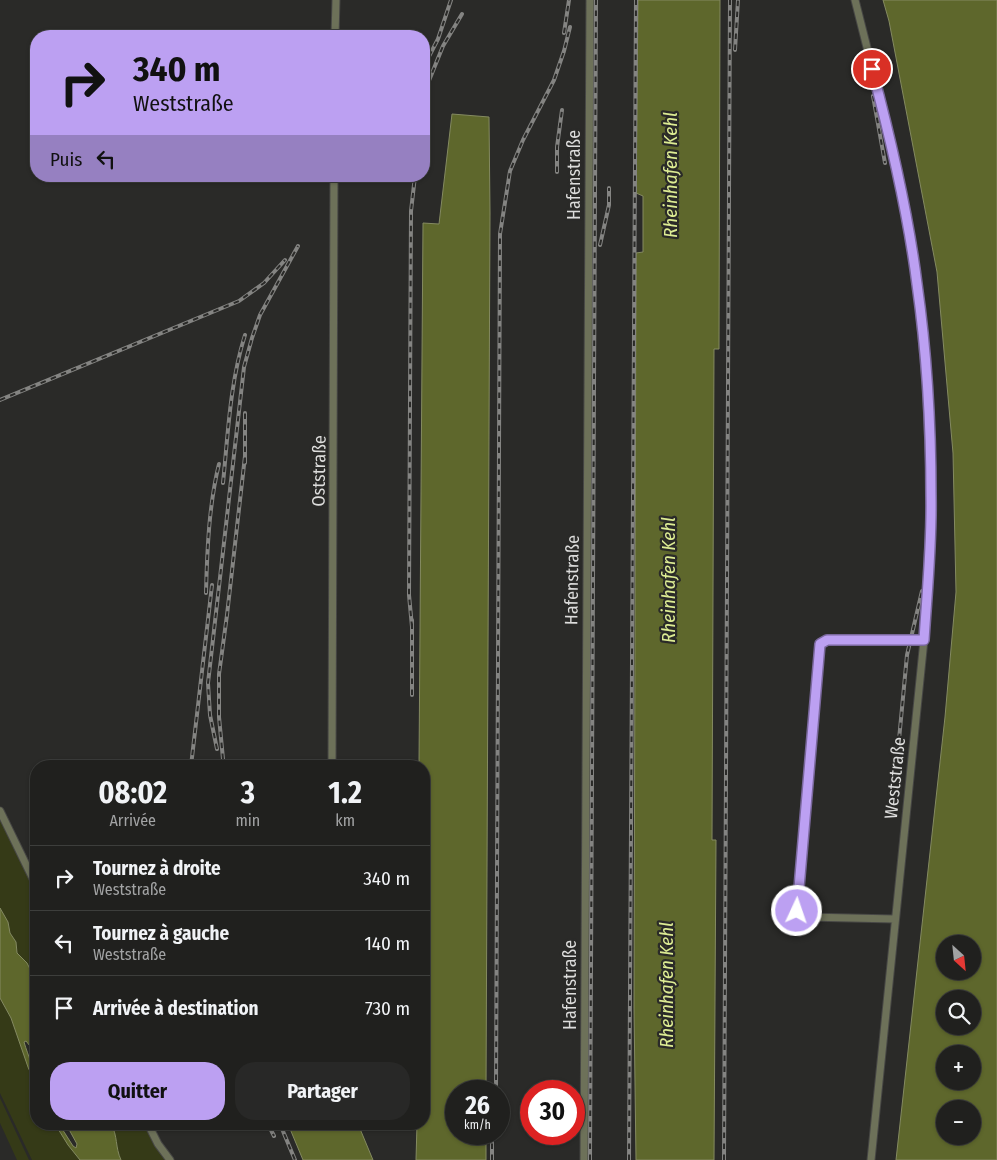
<!DOCTYPE html>
<html lang="fr">
<head>
<meta charset="utf-8">
<style>
  body { margin:0; font-family:"Fira Sans Condensed",sans-serif; background:#282827; color:#f1f3f6; height:100vh; display:flex; flex-direction:column; font-size:19px; white-space:nowrap }
  * { box-sizing:border-box; margin:0 }
  p { font-size:16px; color:#a2a3a4 }
  .icon { flex:none; width:28px; height:28px; fill:none; stroke:currentColor; stroke-width:2; stroke-linecap:round; stroke-linejoin:round }
  .map { position:relative; flex:1; overflow:hidden }
  .drawer { position:absolute; left:30px; top:760px; width:400px; height:370px; display:flex; flex-direction:column; background:#20201e; border-radius:20px; box-shadow:0 1px 4px #0004,0 0 0 1px #3d3e3c }
  .drawer>* { flex:none }
  .top-card { position:absolute; left:30px; top:30px; width:400px; height:152px; border-radius:20px; box-shadow:0 1px 4px #0004,0 0 0 1px #3d3e3c; background:#bca0f2; color:#111; overflow:hidden }
  .needle { width:32px; rotate:153deg }
  .buttons { position:absolute; left:936px; top:935px; display:grid; gap:10px }
  .buttons a { display:grid; place-items:center; width:45px; height:45px; border-radius:50%; background:#20201e; box-shadow:0 1px 4px #0004,0 0 0 1px #3d3e3c; font-size:25px }
  .speed { position:absolute; left:445px; top:1080px; display:flex; gap:10px; font-size:25px; font-weight:700; text-align:center }
  .speed>* { display:grid; place-content:center; width:65px; height:65px; border-radius:50%; background:#20201e; box-shadow:0 1px 4px #0004,0 0 0 1px #3d3e3c; line-height:1 }
  .speed small { font-size:12px; font-weight:400 }
  .speed .limit { border:8px solid #d22; background:#fff; color:#111 }
  .pin { position:absolute; display:grid; place-items:center; width:42px; height:42px; color:#fff; margin:-21px; border:2px solid #fff; border-radius:50%; box-shadow:0 1px 5px #0007 }
  .me { position:absolute; width:55px; margin:-28px; rotate:3deg; stroke-linejoin:round; filter:drop-shadow(0 0 4px #0008) }
  .turn { display:flex; align-items:center; gap:18px; height:105px; padding:0 20px; font-size:22px }
  .turn .icon { width:65px; height:65px; stroke-width:2.5 }
  .turn b { display:block; font-size:35px; line-height:42px }
  .then { display:flex; align-items:center; height:48px; padding:0 20px; background:#0003; gap:10px; font-size:19px }
  .eta { display:flex; justify-content:space-evenly; align-items:center; height:85px; text-align:center }
  .eta b { font-size:30px; font-weight:700; line-height:35px }
  .action { display:flex; gap:10px; margin-top:auto; padding:10px 20px }
  .action a { flex:1; height:58px; border-radius:20px; background:#bca0f2; color:#111; font-size:20px; font-weight:700; line-height:58px; text-align:center }
  .action a+a { background:#282827; color:#f1f3f6 }
  ul { padding:0; list-style:none }
  li { display:flex; align-items:center; gap:15px; height:65px; padding:0 20px; border-top:1px solid #3d3e3c }
  li div { flex:1 }
  li b { display:block; font-size:19px }
  li em { font-style:normal }
  .map>svg:first-child { display:block }
  .green { fill:#353a17 }
  .water { fill:#5e672c; stroke:#848a61; fill-rule:evenodd }
  .lines { fill:none; stroke-linecap:round; stroke-linejoin:round }
  .minor-casing { stroke:#474745; stroke-width:9 }
  .minor { stroke:#6d7159; stroke-width:7 }
  .rail-casing { stroke:#848482; stroke-width:4 }
  .rail { stroke:#2a2a28; stroke-width:2; stroke-dasharray:5.5; stroke-linecap:butt }
  .route-casing { stroke:#7a689d; stroke-width:12 }
  .route { stroke:#bca0f2; stroke-width:9 }
  .labels { text-anchor:middle; stroke-width:4.5; stroke-linejoin:round; paint-order:stroke }
  .street-label { font-size:18px; fill:#dddddc; stroke:#2a2a28 }
  .water-label { font-size:19px; font-style:italic; fill:#ddec93; stroke:#2a2a28 }
</style>
</head>
<body>
<div class="map">
<svg width="997" height="1160" viewBox="0 0 997 1160">
  <rect width="100%" height="100%" fill="#2a2a28"/>
  <path class="green" d="M0,817l36,73v98l-5,-6 1,-9 -5,-9 -10,-11 -1,-11 -6,-9 -2,-11 -8,-14z
    M0,998l11,20 17,49 8,19v38h19l13,21 12,15h-48l-32,-67z
    M0,1098l29,62h-12l-17,-37z
    M111,1124h35l12,26 8,10h-45c-6,-13 -3,-24 -10,-36z"/>
  <path class="water" d="M638,0h82l-1,349h-5l-2,491h4l-2,320h-78l-2,-153 2,-754 7,-1v-56l-7,-3z
    M883,0h114v1160h-101l49,-443 11,-125 -3,-139 -16,-181 -48,-251zM945,944h27v27h-27zM945,999h27v27h-27zM945,1054h27v27h-27zM945,1109h27v27h-27z
    M452,114l37,3 1,96 -4,878h-30v43h30v26h-70l1,-36h7v-358h-5l4,-543 16,1z
    M0,908l8,14 2,11 6,9 1,11 10,10 5,10 -1,9 5,6v71l-6,-13 -4,-5 -2,1c4,14 12,30 12,44l-8,-19 -17,-49 -11,-20z
    M55,1124h4l14,22 3,2 1,-4 -11,-20h45c7,12 4,23 10,36h-41l-12,-15z
    M288,1124h70l15,36h-70z"/>
  <g class="lines">
    <defs>
      <path id="minor" d="M855,0l27,107 19,83 16,94 9,97 5,115 -7,144 -53,520
        M335,36l1,-36
        M332,766c-1,-196 3,-393 2,-590
        M0,811l36,74
        M895,919l-89,-2h-4l-5,-6 22,-264 2,-5 6,-2h97
        M148,1124l10,20 12,16
        M584,1160l6,-1160"/>
    </defs>
    <use href="#minor" class="minor-casing"/>
    <use href="#minor" class="minor"/>
    <defs>
      <path id="rail" d="M564,33l5,-33
        M735,50l3,-50
        M424,66l14,-27 13,-39
        M424,93l19,-47 19,-32
        M873,96l12,67
        M424,108l4,-20
        M557,172v-25l5,-37
        M600,245l9,-40v-17
        M0,400l239,-99 25,-18 21,-23
        M245,463v-50
        M223,483c5,-49 7,-101 22,-148
        M206,593c1,-42 3,-89 13,-129
        M412,627l-3,-32 2,-384 4,-35
        M412,695v-75
        M217,749l-7,-34 -2,-32 36,-316 8,-29 8,-23 38,-69
        M223,759l-4,-42v-43l8,-59 18,-159
        M897,761l10,-106 15,-64
        M191,766l21,-181
        M496,1091l4,-857 10,-63 13,-31 31,-60 10,-29 6,-24
        M268,1124l6,12
        M280,1124l15,36
        M492,1160v-26
        M590,1160l6,-1160
        M629,1160l7,-1160
        M724,1160l6,-1160"/>
    </defs>
    <use href="#rail" class="rail-casing"/>
    <use href="#rail" class="rail"/>
  </g>
  <g class="lines">
    <defs>
      <path id="route" d="M797,911l23,-267 7,-4h97c3,-48 8,-96 7,-144 0,-70 -4,-142 -14,-212 -9,-72 -26,-144 -45,-215"/>
    </defs>
    <use href="#route" class="route-casing"/>
    <use href="#route" class="route"/>
  </g>
  <g class="labels">
    <g class="street-label">
      <text transform="translate(574 175) rotate(-90)" y="6">Hafenstraße</text>
      <text transform="translate(319 471) rotate(-89)" y="6">Oststraße</text>
      <text transform="translate(572 580) rotate(-89)" y="6">Hafenstraße</text>
      <text transform="translate(895 778) rotate(-84)" y="6">Weststraße</text>
      <text transform="translate(570 985) rotate(-90)" y="6">Hafenstraße</text>
    </g>
    <g class="water-label">
      <text transform="translate(670 175) rotate(-90)" y="7">Rheinhafen Kehl</text>
      <text transform="translate(668 580) rotate(-90)" y="7">Rheinhafen Kehl</text>
      <text transform="translate(666 985) rotate(-90)" y="7">Rheinhafen Kehl</text>
    </g>
  </g>
</svg>
<div class="buttons">
<a><svg class="needle" viewBox="-14 -14 28 28"><path d="M0-13l5 13h-10z" fill="#e53935"/><path d="M0 13l5-13h-10z" fill="#a2a3a4"/></svg></a>
<a><svg class="icon" aria-label="search" viewBox="0 0 24 24"><circle cx="10" cy="10" r="6"/><path d="M15 15l6 6"/></svg></a>
<a>+</a>
<a>−</a>
</div>
<div class="speed"><div>26<small>km/h</small></div><div class="limit">30</div></div>
<div class="pin" style="left:872px;top:69px;background:#d93025"><svg class="icon" aria-label="arrive" viewBox="0 0 24 24"><path d="M6 21V4h12l-3 4 3 4H6"/></svg></div>
<svg class="me" style="left:797px;top:911px" viewBox="-20 -20 40 40"><circle r="17" fill="#bca0f2" stroke="#fff" stroke-width="3"/><path d="M0-11L8 9 0 5-8 9z" fill="#fff"/></svg>
<div class="top-card">
<div class="turn"><svg class="icon" aria-label="right" viewBox="0 0 24 24"><path d="M7 20v-9h11M14 6l5 5-5 5"/></svg><div><b>340 m</b>Weststraße</div></div>
<div class="then">Puis<svg class="icon" aria-label="left" viewBox="0 0 24 24"><path d="M17 20v-9H6M10 6l-5 5 5 5"/></svg></div>
</div>
<section class="drawer">
<div class="eta">
<div><b>08:02</b><p>Arrivée</p></div>
<div><b>3</b><p>min</p></div>
<div><b>1.2</b><p>km</p></div>
</div>
<ul>
<li><svg class="icon" aria-label="right" viewBox="0 0 24 24"><path d="M7 20v-9h11M14 6l5 5-5 5"/></svg><div><b>Tournez à droite</b><p>Weststraße</p></div><em>340 m</em></li>
<li><svg class="icon" aria-label="left" viewBox="0 0 24 24"><path d="M17 20v-9H6M10 6l-5 5 5 5"/></svg><div><b>Tournez à gauche</b><p>Weststraße</p></div><em>140 m</em></li>
<li><svg class="icon" aria-label="arrive" viewBox="0 0 24 24"><path d="M6 21V4h12l-3 4 3 4H6"/></svg><div><b>Arrivée à destination</b></div><em>730 m</em></li>
</ul>
<div class="action"><a>Quitter</a><a>Partager</a></div>
</section>
</div>
</body>
</html>
